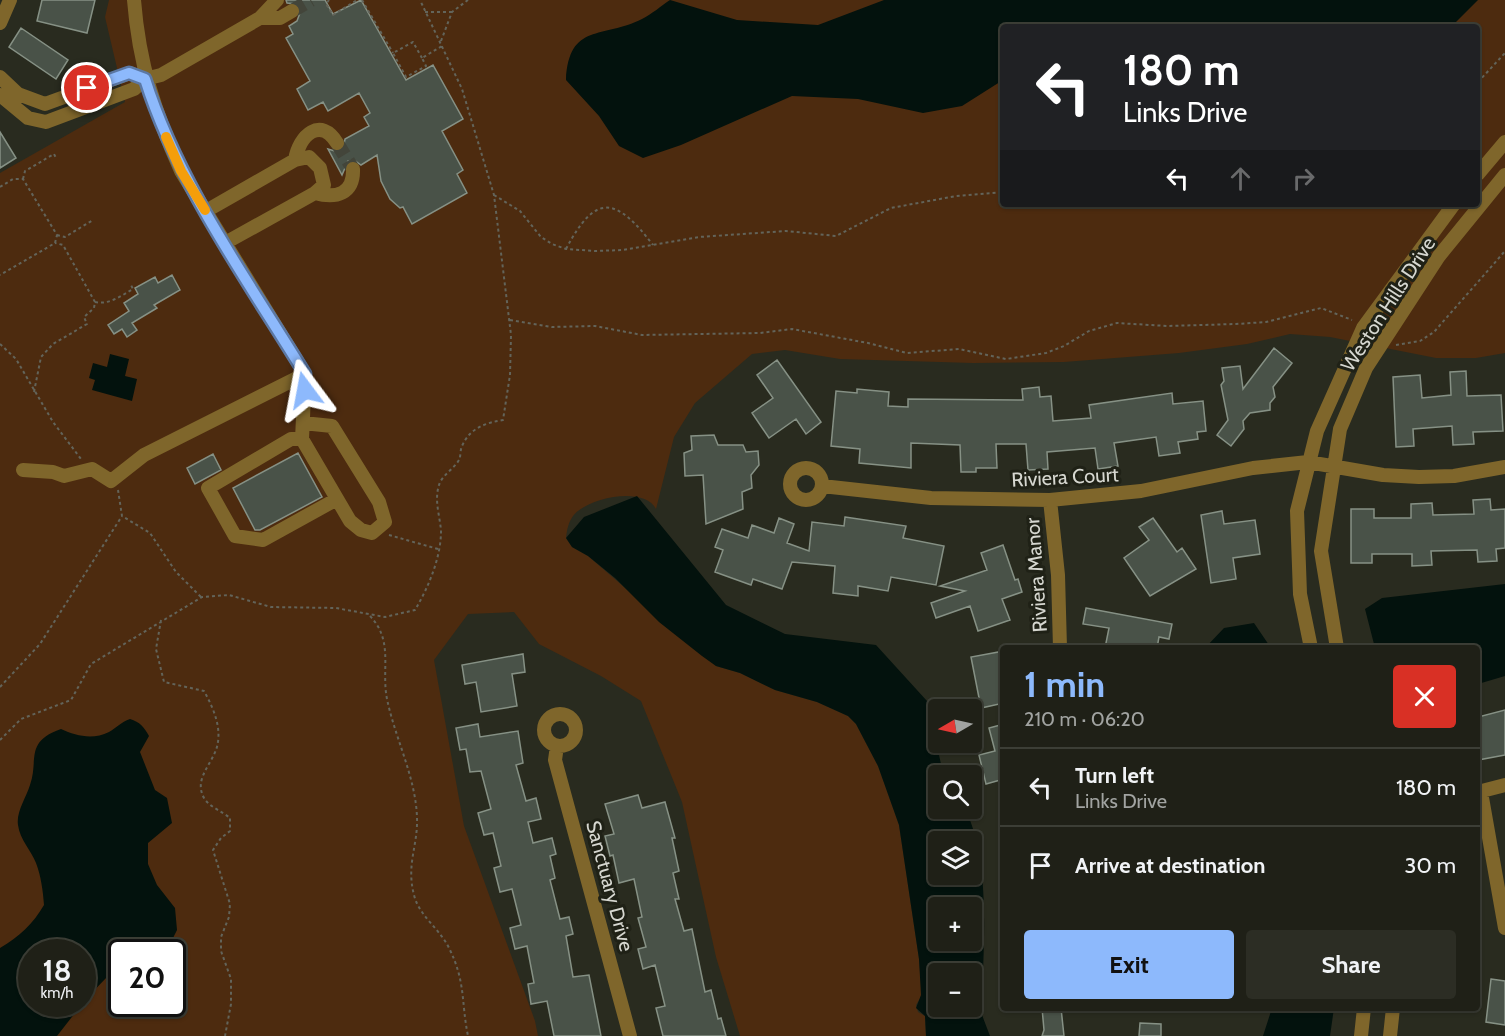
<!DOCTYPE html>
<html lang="en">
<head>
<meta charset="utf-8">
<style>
  body { margin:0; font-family:Cabin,sans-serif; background:#2c2d24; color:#f1f3f6; height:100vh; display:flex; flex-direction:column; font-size:22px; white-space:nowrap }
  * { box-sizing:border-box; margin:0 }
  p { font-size:20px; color:#a1a3a1 }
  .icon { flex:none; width:33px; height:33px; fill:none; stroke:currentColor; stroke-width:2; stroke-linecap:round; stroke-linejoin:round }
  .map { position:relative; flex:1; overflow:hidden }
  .sheet { position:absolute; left:1000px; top:645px; width:480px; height:366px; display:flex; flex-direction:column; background:#1f2017; border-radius:6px; box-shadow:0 2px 4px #0004,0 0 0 2px #3c3e36 }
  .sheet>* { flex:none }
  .top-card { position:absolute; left:1000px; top:24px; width:480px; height:183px; border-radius:6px; box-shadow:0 2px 4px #0004,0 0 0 2px #3c3e36; background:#202124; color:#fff; overflow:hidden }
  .needle { width:39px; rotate:261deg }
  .buttons { position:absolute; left:928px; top:699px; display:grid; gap:12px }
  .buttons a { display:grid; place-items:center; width:54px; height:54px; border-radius:6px; background:#1f2017; box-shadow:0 2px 4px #0004,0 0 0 2px #3c3e36; font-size:30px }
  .speed { position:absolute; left:18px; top:939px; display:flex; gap:12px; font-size:30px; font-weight:700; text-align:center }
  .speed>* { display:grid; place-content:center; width:78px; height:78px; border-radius:50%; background:#1f2017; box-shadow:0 2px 4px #0004,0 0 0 2px #3c3e36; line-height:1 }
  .speed small { font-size:15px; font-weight:400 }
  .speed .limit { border:3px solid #111; border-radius:9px; background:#fff; color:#111 }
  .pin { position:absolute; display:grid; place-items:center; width:51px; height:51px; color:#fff; margin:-26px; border:3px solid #fff; border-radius:50%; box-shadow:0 2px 6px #0007 }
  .me { position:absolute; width:66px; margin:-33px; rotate:347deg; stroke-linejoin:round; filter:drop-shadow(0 0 4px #0008) }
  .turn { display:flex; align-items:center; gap:21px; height:126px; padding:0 24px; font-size:27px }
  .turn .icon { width:78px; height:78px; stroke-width:2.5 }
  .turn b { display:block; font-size:42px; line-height:51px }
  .lanes { display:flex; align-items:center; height:57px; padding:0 24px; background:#0003; justify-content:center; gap:30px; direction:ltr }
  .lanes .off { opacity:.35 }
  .round { display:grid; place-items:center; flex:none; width:63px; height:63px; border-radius:6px; background:#2c2d24 }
  .headline { display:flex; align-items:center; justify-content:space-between; height:102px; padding:0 24px }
  h1 { font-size:36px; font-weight:700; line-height:45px; color:#8db9fc }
  .primary-button { display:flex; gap:12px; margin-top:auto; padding:12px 24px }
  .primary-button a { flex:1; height:69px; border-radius:6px; background:#8db9fc; color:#111; font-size:24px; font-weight:700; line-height:69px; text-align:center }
  .primary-button a+a { background:#2c2d24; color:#f1f3f6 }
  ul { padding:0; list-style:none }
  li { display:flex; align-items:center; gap:18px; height:78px; padding:0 24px; border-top:2px solid #3c3e36 }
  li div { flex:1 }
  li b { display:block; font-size:22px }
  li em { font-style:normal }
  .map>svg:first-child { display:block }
  .green { fill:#4d2b0f; fill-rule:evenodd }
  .water { fill:#03120d; fill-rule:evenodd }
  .building { fill:#495248; stroke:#869185; stroke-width:1.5 }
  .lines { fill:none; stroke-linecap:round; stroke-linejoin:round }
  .minor-tunnel { stroke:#43453a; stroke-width:14; stroke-dasharray:14 7; stroke-linecap:butt }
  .path { stroke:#63645a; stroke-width:2; stroke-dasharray:3 3; stroke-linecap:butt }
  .minor { stroke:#7f662b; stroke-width:14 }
  .route-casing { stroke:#5c78a4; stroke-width:15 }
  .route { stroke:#8db9fc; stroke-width:10 }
  .slow { stroke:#f59e0b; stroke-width:10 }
  .labels { text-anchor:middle; stroke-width:6; stroke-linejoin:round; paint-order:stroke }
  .street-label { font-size:20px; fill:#d6d7d0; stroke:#1f2116 }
</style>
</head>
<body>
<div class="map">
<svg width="1505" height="1036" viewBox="0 0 1505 1036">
  <rect width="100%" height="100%" fill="#292b1f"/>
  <path class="green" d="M109,0h1396v353l-29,5h-40l-106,-21 -40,-3 -43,10 -68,9 -115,9 -91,1 -133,-4 -55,-9 -33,4 -57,49 -21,34 -18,72c-12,-24 -70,-11 -83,7 -5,7 -6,14 -7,22l6,9 16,9 128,110 24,7 35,17 42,12 31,14 8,8 22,42 21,59 20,134 3,36 -6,10 2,7 7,4 1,20h-186l-24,-79 -34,-155 -41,-101 -40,-25 -62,-32 -25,-32 -46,2 -34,46 30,166 71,195 3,15h-538v-863l125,-71 -20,-85zM1004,27h474v177h-474zM32,952h50v52h-50zM122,952h50v52h-50z"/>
  <path class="water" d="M670,0l67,20 81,5 66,-25h594l-27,27h-447l-1,53 -41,26 -39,7 -65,-14 -66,-3 -111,49 -38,13 -24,-12 -20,-30 -33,-36c3,-58 37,-41 76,-61 10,-5 19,-13 28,-19z
    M110,354l19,5 -4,17 12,3 -5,22 -40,-11 3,-10 -6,-2 4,-15 14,4z
    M637,496l89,109 59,29 91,11 51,56 14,63 6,11 -8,1v32l26,1c28,55 17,144 17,206l8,21h-64l-1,-20 -9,-8 5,-13 -2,-36 -20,-134 -21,-59 -22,-42 -8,-8 -31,-14 -42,-12 -35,-17 -24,-7 -14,-10 -43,-34 -44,-44 -27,-22 -16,-9 -6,-9 18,-21zM939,842h33v32h-33zM939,908h33v32h-33zM939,974h33v32h-33z
    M1505,584v92l-27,8v-36h-103l-10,-39 17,-11z
    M1254,623l17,25h-66l19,-20z
    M130,719c10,3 14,8 19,17l-9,16 15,38 12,8 5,25 -24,20v21l9,21 18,23 2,22 -6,12 -19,10h-30l-1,17 -14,8 -25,26v-51h-50v52h50l-25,32h-57v-88c19,-11 33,-24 44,-43 -1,-14 -3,-29 -8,-42 -5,-13 -16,-23 -18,-38 -2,-13 8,-27 12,-40 9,-25 -6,-43 31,-56 15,7 32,11 48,3 7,-4 12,-10 21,-13z
    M1272,1008h62l-4,28h-67z"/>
  <path class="building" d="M42,0h53l-8,33 -50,-12z
    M286,0h39l8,14 28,-14 45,80 27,-15 30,54 -21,12 21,39 -6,4 10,19 -55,31 -9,-17 -3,1 -10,-9 -9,-18 -4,-26 -16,10 -7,-5 -6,1 -6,14 -14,-26 10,3 5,-2 2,-11 24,-13 -5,-9 6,-4 -11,-20 -31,18 -5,-9 -15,8 -11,-21 13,-8 -24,-43 7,-4 -4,-8 8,-5 4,-11 -4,-6 -10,-1z
    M21,28l47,32 -12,19 -47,-32z
    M0,132l16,26 -16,10z
    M172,275l8,15 -26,15 3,3 -25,15 5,7 -10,7 -5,-8 -8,5 -6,-9 21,-14 -5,-8 14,-9 -3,-6 20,-11 3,6z
    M1274,348l18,15 -19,24 2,10 -5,6v7l-20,3 -7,8 1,8 -13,17 -14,-11 11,-15 -7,-35 3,-4 -2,-13 18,-2 3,23z
    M777,360l44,62 -15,12 -10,-15 -27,19 -17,-25 21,-15 -16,-23z
    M1466,371l1,25 34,-1 2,36 -30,1 1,12 -21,1 -1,-19 -39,3 1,17 -18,1 -3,-70 27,-2 2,23 29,-3 -1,-23z
    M1039,387l1,10 11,-1 2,25 38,-3 -2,-13 83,-12 1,11 30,-3 3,30 -9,1 1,7 -20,3 2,11 -21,3 -3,-19 -42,6 4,23 -20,3 -3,-21 -48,4 1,17 -20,1 -2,-26h-30l1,24h-21v4h-15l-1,-27 -49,-2v25l-52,-5 1,-14 -29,-3 5,-55 21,2v-4l32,3 -1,14 20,1v-8l115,1 -1,-11z
    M714,435l4,10h25l3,7 12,-1 1,14 -8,10 1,13 -10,4 1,17 -37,15 -3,-49 -18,1 -1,-23 8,-3 -1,-14z
    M298,453l24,44 -62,33h-5l-22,-42z
    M213,454l8,16 -26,14 -8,-16z
    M1490,499l1,11 14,-1v39l-9,1 1,12 -19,1 -1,-12 -46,1 1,14 -20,1v-12h-40v9h-21v-54h23v9h37v-14l21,-1 1,12 41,-1 -1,-14z
    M1222,511l2,13 31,-4 5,34 -27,4 3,21 -25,4 -10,-68z
    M845,517l61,9 -3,12 41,8 -8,39 -45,-8 -3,14 -30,-5v10l-25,-3 2,-27 -43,-4 -10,27 -29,-10 -2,6 -36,-13 8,-22 -8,-3 7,-18 26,9 4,-13 22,8 5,-15 15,6 -7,19 22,8 3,-29 32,4z
    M1153,518l24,34 5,-4 14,21 -46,27 -26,-38 25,-18 -10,-13z
    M1003,545l12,35 3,-1 4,13 -20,7 8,21 -32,11 -8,-25 -34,12 -5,-15 34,-12 -25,-5 47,-16 -6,-17z
    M1086,608l86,16 -3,15 -10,-2 -2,11 -16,-3 -1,3h-35l4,-20 -26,-4z
    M1004,651v52l-23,5 -10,-51z
    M523,654l2,18 -13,2 5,32 -36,6 -5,-30 -11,2 -3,-19z
    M1505,710v45l-27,5v-43z
    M478,724l2,13 38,-6 5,32 -7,2 10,36 10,-3 5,21 -13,3 5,21 19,-5 4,16 -6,2 5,22 -5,2 10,39 9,-2 4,17 -7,2 7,41 16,-2 12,61h-47l-7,-35 -16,3 -3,-20 6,-1 -7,-37 -12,3 -5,-21 11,-3 -9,-36 -12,3 -6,-24 7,-2 -8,-33 -9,2 -6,-22 13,-4 -10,-38 -11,1 -4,-23 -6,1 -4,-22z
    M1004,724v55l-18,5 -7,-29 16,-4 -6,-23z
    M638,795l4,13 23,-6 10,36h-3l7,33 -6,2 6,26h-4l9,32 8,-2 13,63 6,-2 7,29 3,-1 5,18h-63l-7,-28 9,-2 -10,-41 -12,4 -5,-20 8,-2 -8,-29 4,-1 -8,-38 -15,4 -6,-28 -3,1 -5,-20 9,-2 -9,-30z
    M1491,979l14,2v44l-19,-3z
    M1042,1008h19l3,28h-22l2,-6z
    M1140,1023l21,1v12h-22z"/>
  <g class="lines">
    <path class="minor-tunnel" d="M292,11l19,-11
      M337,143l16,26"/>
    <path class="path" d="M329,0l-3,4 7,11 24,-15
      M362,0l31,53
      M425,12h27
      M441,41l11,-29 16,-12
      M422,58l-9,-16 -20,11 13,24 20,-11 -4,-8 20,-12
      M1478,82l27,-29
      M23,179l2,-8 29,-17 2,4
      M0,187l13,-8h10l34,56 -2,8 -55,32
      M494,195l26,16 21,26 11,7 14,5 29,2 28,-1 76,-13 87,-6 50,5 55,-28 65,-12 48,-4
      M57,235l8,2 28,-17
      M566,249c30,-57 50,-52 87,-4
      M95,302c14,3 26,-6 38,-13l-2,-4
      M510,320l42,7 43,-1 47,9 118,-2 32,-4 76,14 39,10 52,-4 47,10 40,-6 18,-7 25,-15 28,-8 50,3 69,-2 30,-2 55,-14 31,12
      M0,344l16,15 37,63 28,37
      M1396,345l24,-4 14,-9 71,-81
      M34,392l7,-35 12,-13 34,-20 -3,-7 10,-9 1,-6 -32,-57 -8,-2
      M118,490l4,26 28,17 26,39 25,25
      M389,535l49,14
      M370,616c24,25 11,53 17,83 8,39 29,79 30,119 1,28 -11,46 -3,77 5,21 26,34 35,53 17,34 12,54 19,88
      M161,620l-5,29 8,33 40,9c10,18 19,39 12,59 -6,16 -22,30 -12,48 4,8 19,14 26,20v13l-9,7 -8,12 17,54 -1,13 -8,20v14l10,28v25l-6,32
      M0,687l40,-43 82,-128
      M0,740l21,-21 50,-19 20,-36 111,-67 27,-2 42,12 65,1 49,9 30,-7c13,-22 26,-52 26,-79 -1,-15 -7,-30 -2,-46 3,-10 15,-16 20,-25 2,-4 1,-10 3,-14 8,-18 23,-23 41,-26l7,-45 1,-40 -17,-140 -32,-106 -42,-89"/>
    <path class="minor" d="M134,0c5,64 21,113 47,171l124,203
      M277,0l-17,18h20l12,-7
      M0,23l10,-23
      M0,77l18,17 27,10 85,-31 15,6
      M145,79l16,-4 99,-57
      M0,95l28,23 18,4 88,-33 11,-10
      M295,160c4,-25 26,-44 42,-17
      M1478,174l27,-32
      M206,211l89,-51 14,-3 11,11 4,17 -9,8
      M225,243l90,-50c21,6 39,1 38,-24
      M303,423l29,3 47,76 6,20 -13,11 -11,-3 -11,-9 -48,-82 3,-65
      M302,439h-11l-83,49 27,48 28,4 74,-41
      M790 484a16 16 0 1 1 32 0a16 16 0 1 1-32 0Z
      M23,470l30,2 11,4 28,-7 19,12 33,-26 161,-81
      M822,486l109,12 119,2 91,-9 112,-23 55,-6 75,13 36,2 35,-1 51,-9
      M1050,500l8,75 2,73
      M1311,648l-11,-54 -3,-83 20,-80 46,-103 91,-124
      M1337,648l-16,-97 19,-122 26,-61 73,-112 66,-81
      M544 730a16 16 0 1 1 32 0a16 16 0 1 1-32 0Z
      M557,746l-2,14 75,276
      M1478,792l27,-7
      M1481,792l24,136
      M1361,1036l3,-28
      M1390,1036l3,-28"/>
  </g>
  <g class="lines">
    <defs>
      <path id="route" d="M87,88l42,-15 16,6c34,107 102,200 160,295v16"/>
    </defs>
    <use href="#route" class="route-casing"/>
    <use href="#route" class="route"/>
    <path class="slow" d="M166,137l15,34 24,39"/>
  </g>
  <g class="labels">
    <g class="street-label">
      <text transform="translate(1388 304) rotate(-57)" y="7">Weston Hills Drive</text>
      <text transform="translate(1065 477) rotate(-3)" y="7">Riviera Court</text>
      <text transform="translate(1036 575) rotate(-94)" y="7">Riviera Manor</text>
      <text transform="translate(610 886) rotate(75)" y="7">Sanctuary Drive</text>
    </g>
  </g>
</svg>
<div class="buttons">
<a><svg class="needle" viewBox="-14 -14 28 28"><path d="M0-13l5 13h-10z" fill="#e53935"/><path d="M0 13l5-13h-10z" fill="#a1a3a1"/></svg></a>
<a><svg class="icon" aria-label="search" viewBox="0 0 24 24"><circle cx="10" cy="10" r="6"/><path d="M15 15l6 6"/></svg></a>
<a><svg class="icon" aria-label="layers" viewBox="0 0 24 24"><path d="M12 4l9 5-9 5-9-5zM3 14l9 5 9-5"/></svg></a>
<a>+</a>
<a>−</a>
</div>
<div class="speed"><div>18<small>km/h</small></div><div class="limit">20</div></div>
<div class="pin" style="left:87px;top:88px;background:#d93025"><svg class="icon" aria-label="arrive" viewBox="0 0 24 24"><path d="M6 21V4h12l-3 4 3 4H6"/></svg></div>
<svg class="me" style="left:305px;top:390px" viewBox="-20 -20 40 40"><path d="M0-17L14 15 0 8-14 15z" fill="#8db9fc" stroke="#fff" stroke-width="4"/></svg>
<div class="top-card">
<div class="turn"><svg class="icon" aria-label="left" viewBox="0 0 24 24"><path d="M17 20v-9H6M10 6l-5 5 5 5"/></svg><div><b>180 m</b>Links Drive</div></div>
<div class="lanes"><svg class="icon" aria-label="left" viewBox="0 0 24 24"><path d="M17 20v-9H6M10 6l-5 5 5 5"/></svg><svg class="icon off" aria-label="ahead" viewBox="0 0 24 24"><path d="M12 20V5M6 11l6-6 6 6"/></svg><svg class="icon off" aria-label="right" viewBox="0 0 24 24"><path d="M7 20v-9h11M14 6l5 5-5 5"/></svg></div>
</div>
<section class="sheet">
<div class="headline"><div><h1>1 min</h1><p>210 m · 06:20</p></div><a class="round" style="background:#d93025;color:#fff"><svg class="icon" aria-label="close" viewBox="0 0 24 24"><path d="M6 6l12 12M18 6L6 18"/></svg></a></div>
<ul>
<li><svg class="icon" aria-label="left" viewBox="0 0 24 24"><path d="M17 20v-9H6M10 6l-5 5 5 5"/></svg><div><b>Turn left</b><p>Links Drive</p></div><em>180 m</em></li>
<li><svg class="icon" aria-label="arrive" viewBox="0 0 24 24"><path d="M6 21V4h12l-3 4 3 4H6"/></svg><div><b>Arrive at destination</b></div><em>30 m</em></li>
</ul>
<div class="primary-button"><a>Exit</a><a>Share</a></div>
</section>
</div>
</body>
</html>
